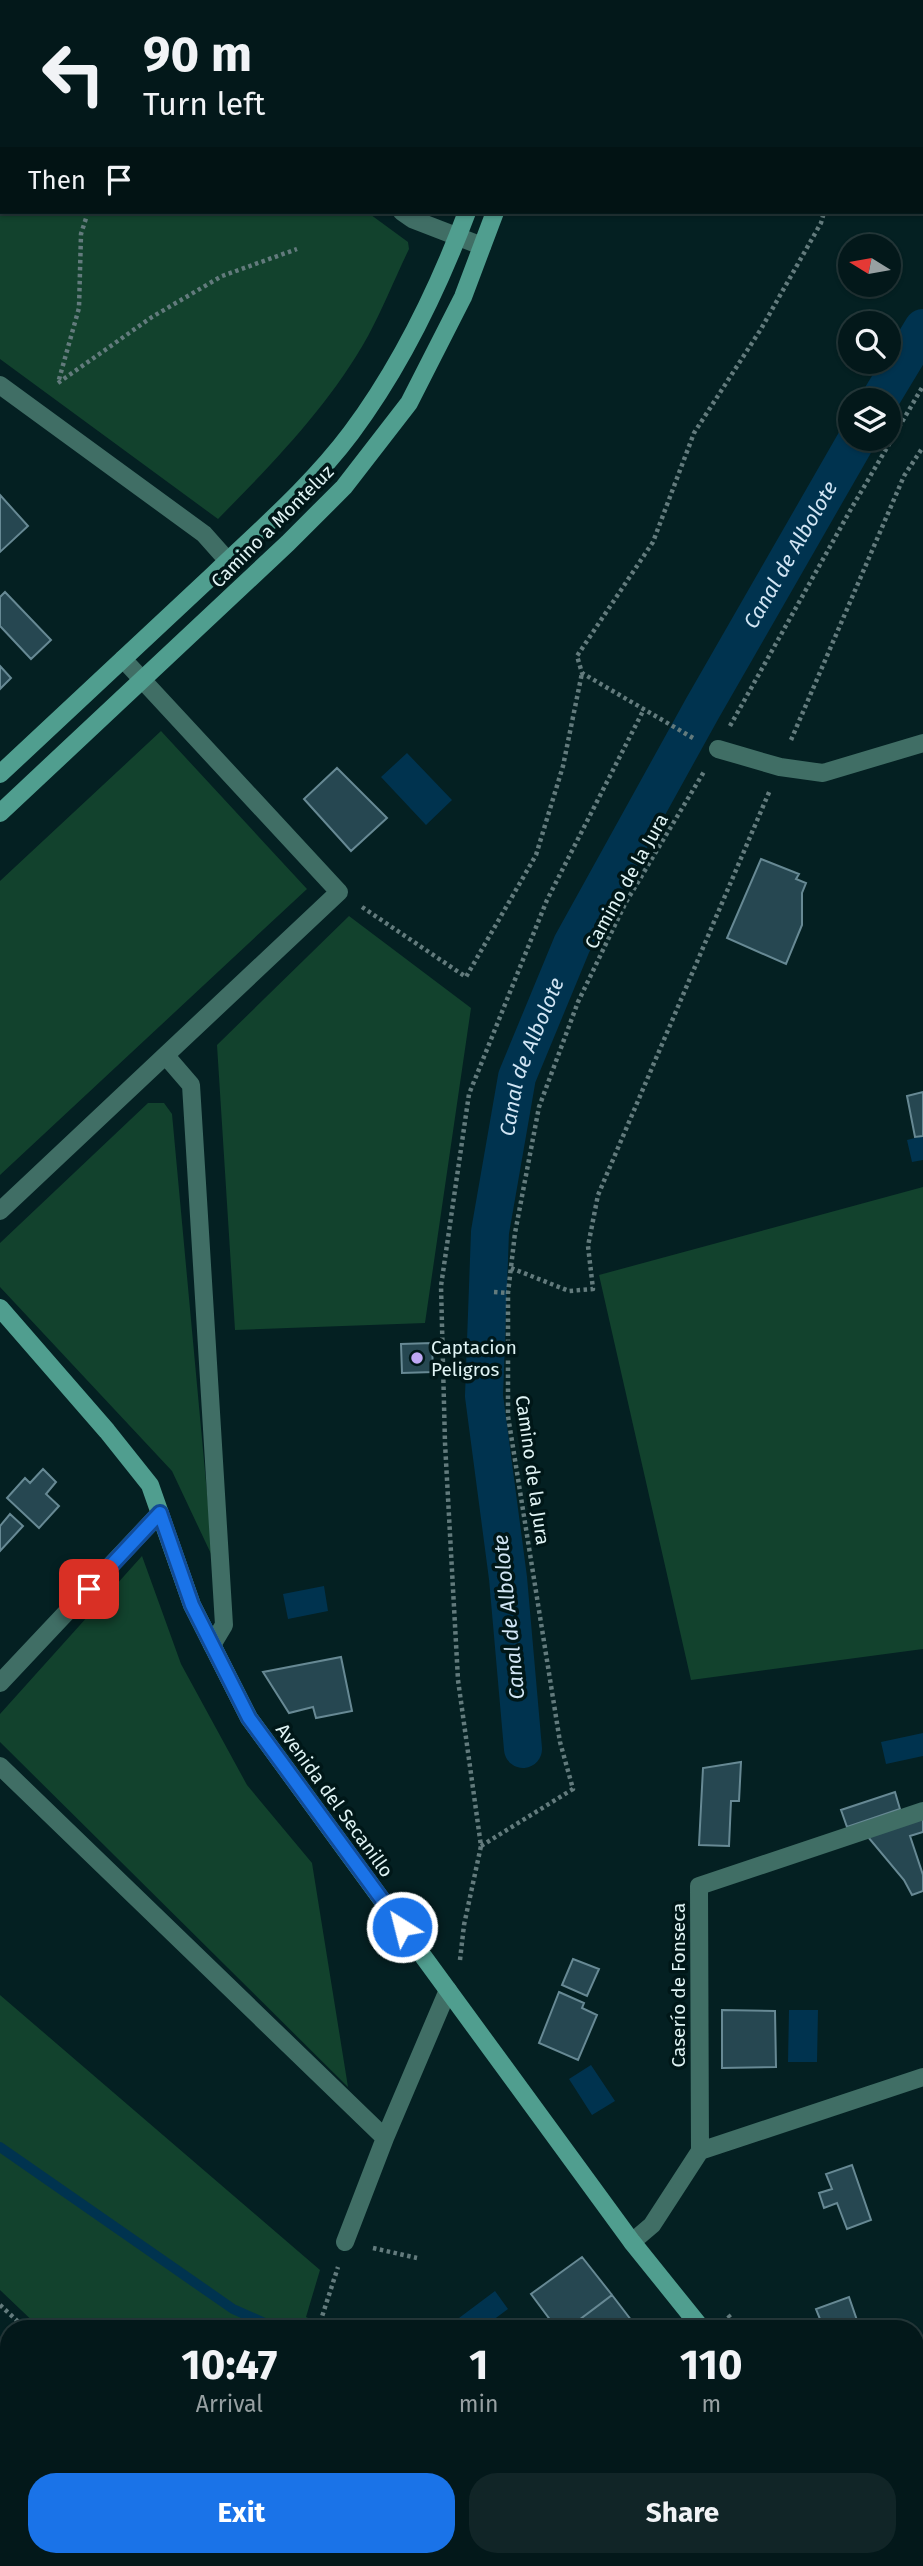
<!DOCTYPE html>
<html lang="en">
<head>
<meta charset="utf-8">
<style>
  body { margin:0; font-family:"Fira Sans",sans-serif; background:#112527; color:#f1f3f6; height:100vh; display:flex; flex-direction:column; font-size:26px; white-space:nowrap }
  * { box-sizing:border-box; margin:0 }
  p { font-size:23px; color:#97a0a2 }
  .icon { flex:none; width:38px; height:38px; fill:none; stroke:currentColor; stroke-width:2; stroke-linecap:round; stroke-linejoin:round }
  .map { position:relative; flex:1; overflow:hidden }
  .sheet { position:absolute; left:0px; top:2320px; width:924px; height:247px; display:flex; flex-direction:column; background:#03181a; border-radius:28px 28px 0 0; box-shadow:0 2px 5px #0004,0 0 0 2px #243739 }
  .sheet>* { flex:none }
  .guide { position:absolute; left:0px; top:0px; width:924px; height:214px; box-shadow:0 2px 5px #0004,0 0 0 2px #243739; background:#03181a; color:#f1f3f6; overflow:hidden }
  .needle { width:46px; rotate:281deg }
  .buttons { position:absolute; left:838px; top:234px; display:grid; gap:14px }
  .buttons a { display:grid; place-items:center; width:63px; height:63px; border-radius:50%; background:#03181a; box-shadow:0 2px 5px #0004,0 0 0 2px #243739; font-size:35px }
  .pin { position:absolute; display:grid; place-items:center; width:60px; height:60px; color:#fff; margin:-30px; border-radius:14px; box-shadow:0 4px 10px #0006 }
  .me { position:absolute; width:77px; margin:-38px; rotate:324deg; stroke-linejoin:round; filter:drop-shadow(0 0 5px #0008) }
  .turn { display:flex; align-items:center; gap:24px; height:147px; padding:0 28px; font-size:32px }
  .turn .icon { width:91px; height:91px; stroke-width:2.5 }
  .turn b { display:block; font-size:49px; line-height:60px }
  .then { display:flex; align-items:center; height:66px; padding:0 28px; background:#0003; gap:14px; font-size:26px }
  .eta { display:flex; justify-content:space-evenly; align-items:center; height:119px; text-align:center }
  .eta b { font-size:42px; font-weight:700; line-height:49px }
  .primary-button { display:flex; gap:14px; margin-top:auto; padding:14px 28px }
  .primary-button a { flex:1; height:80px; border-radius:28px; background:#1a73e8; color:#fff; font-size:28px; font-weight:700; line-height:80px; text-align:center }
  .primary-button a+a { background:#112527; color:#f1f3f6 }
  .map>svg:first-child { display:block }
  .green { fill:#12422d }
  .water { fill:#00334f }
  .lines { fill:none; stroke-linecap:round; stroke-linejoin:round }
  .stream { stroke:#00334f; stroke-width:10 }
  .canal { stroke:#00334f; stroke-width:38 }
  .building { fill:#264751; stroke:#678994; stroke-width:2 }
  .path { stroke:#637b7d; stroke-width:4.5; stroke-dasharray:3.5 3.5; stroke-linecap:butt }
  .street { stroke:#406e65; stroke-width:18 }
  .secondary { stroke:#509e8f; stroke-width:18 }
  .route-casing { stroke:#114b97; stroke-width:18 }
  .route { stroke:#1a73e8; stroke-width:12 }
  .poi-dot { fill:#bfa8f4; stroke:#001718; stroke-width:2.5 }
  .labels { text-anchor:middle; stroke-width:7; stroke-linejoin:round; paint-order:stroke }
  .street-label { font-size:19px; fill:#e0f4f5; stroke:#001718 }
  .poi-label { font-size:19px; fill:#e0f4f5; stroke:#001718; text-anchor:start }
  .water-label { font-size:21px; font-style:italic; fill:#d1e5f4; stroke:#001718 }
</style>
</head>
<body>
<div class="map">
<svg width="923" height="2566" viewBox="0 0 923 2566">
  <rect width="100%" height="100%" fill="#042022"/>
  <path class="green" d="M0,0l82,2h-80v210h365l41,30 1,7c-14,29 -26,59 -41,87 -39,70 -95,127 -150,183l-218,-160z
    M187,0h278l-279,2z
    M161,731l146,158 -307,286v-294z
    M349,916l122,92 -46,315 -190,7 -18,-285z
    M148,1103h16l8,11 41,444 -41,-87 -172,-184v-44z
    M923,1187v462l-232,31 -92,-405z
    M142,1556l39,108 66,121 65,78 36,224 -348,-345v-28z
    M0,1995l320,275 -14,47 25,12h-290l-41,-39z
    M396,2559h138l5,7h-137z"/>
  <path class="water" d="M407,753l45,47 -26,25 -45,-48z
    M923,1136v24l-11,2 -5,-22z
    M324,1586l4,25 -40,8 -5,-25z
    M923,1733v23l-37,8 -5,-22z
    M789,2010h29l-1,52h-29z
    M591,2065l24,36 -23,14 -23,-36z
    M495,2291l13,18 -27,20h-13l-9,-11z
    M9,2488v42l-1,1 -8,-6v-33h5z"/>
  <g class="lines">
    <path class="stream" d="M0,2147l233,162 45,20
      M515,2558l4,8"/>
    <g class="canal">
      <path d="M879,401l44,-73"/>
      <path id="s1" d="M523,1749l-15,-171 -24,-182 6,-164 27,-155 55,-133 130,-235 155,-270"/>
    </g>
  </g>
  <path class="building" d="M0,495l28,31 -28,26z
    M5,592l46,48 -20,19 -31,-33v-29z
    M0,666l11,12 -11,11z
    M337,768l50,50 -36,33 -47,-52z
    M761,859l38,15 -3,5 10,4 -4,10v32l-16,39 -59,-26z
    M923,1092v44l-8,1 -8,-41z
    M432,1343l1,29 -31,1 -1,-29z
    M43,1469l13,13 -10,12 13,12 -20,22 -32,-30 18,-20 5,5z
    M10,1514l13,12 -23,25v-25z
    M341,1657l11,54 -36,7 -3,-11 -24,6 -26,-41z
    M741,1762l-2,39h-8l-2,45 -30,-1 4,-77z
    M895,1792l5,17 -53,18 -6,-17z
    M923,1818v14l-13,4 13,39v16l-11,4 -8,-15 -36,-43z
    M573,1959l26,10 -12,27 -25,-11z
    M559,1992l25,11 -2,5 15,7 -19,45 -39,-17z
    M722,2010l53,1 1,56 -54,1z
    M852,2165l19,55 -24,9 -10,-26 -13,5 -5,-15 13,-4 -6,-15z
    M582,2257l30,38 -45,34h-10l-26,-35z
    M612,2295l26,34h-71l36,-27z
    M849,2297l11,32h-36l-8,-20z
    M923,2372v71l-4,1 -4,-11v-58z
    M592,2558h23l6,8h-26z
    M733,2558h55l-7,8h-41z
    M788,2558h51l7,8h-65z"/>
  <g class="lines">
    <path class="path" d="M922,50h1
      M0,132l2,-1
      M88,212l-7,22 -2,74 -21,75 94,-66 70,-41 75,-27
      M730,726l121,-217 72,-123
      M693,738l-111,-65 -5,-17 76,-114 41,-109 67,-104 60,-106 3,-11
      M791,740l113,-264 19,-29
      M362,907l104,70 70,-122 27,-89 19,-93
      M511,1268l58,23 24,-2 -5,-43 10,-51 172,-405
      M494,1292l14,1
      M481,1846l92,-57 -13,-47 -52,-326v-123l7,-60 24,-126 39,-105 48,-100 79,-132
      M460,1960l4,-35 17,-79 -23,-166 -13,-237 -4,-157 28,-192 78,-194 97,-191
      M373,2248l44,10
      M0,2305l26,24
      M728,2315l12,14
      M318,2329l20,-62
      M255,2566l2,-8"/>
    <path class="street" d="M110,0l3,2
      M155,2l1,-2
      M402,212l10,7 70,27
      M0,385l204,149 24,27
      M718,749l62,18 43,6 100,-30
      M166,1056l25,29 33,540 -12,20
      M0,1211l339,-319 -216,-233
      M0,1683l160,-170
      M0,1766l385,372
      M700,2151l223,-74
      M345,2242l40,-104 63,-148
      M632,2242l20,-17 48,-74 -1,-265 224,-75"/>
    <path class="secondary" d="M509,2v-2
      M539,2v-2
      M0,774c71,-67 143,-133 214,-200 47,-45 98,-89 137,-141 50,-67 87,-144 116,-221
      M0,813l288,-270 56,-56 65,-84 54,-106 32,-85
      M0,1308l107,123 43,54 42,120 57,113 383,524 70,87
      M915,2488l8,-10
      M903,2558l7,8"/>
  </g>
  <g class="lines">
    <defs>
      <path id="route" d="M89,1589l71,-76 32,92 57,113 153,209"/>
    </defs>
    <use href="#route" class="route-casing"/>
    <use href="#route" class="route"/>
  </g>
  <circle class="poi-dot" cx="417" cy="1358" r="7"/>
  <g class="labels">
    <g class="street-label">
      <text transform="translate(272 526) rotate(-45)" y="7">Camino a Monteluz</text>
      <text transform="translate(626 881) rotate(-61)" y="7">Camino de la Jura</text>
      <text transform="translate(533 1470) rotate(82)" y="7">Camino de la Jura</text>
      <text transform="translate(335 1800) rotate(54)" y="7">Avenida del Secanillo</text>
      <text transform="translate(678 1985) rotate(-90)" y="7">Caserío de Fonseca</text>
    </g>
    <g class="poi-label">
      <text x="431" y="1354">Captacion<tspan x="431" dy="22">Peligros</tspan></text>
    </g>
    <g class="water-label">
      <text dy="7" stroke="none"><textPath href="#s1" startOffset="1267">Canal de Albolote</textPath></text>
      <text dy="7" stroke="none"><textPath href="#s1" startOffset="700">Canal de Albolote</textPath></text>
      <text transform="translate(509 1617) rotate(-96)" y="7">Canal de Albolote</text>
    </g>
  </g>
</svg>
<div class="buttons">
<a><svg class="needle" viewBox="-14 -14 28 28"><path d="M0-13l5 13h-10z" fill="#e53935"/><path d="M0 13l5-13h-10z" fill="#97a0a2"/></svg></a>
<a><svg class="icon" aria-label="search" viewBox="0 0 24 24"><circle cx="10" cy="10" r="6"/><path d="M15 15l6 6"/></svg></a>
<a><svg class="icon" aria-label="layers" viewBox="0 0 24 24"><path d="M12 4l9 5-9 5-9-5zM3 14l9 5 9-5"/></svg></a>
</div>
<div class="pin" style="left:89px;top:1589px;background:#d93025"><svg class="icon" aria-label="arrive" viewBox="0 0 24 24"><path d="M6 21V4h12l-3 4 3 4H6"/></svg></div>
<svg class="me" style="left:402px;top:1927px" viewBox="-20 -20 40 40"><circle r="17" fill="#1a73e8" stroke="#fff" stroke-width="3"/><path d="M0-11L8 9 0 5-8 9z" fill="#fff"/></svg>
<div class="guide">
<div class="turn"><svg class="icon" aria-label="left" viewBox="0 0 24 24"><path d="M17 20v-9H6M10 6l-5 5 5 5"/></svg><div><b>90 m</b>Turn left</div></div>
<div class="then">Then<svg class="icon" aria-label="arrive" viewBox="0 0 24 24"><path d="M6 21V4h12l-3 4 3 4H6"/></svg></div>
</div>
<section class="sheet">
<div class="eta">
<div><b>10:47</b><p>Arrival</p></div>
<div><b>1</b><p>min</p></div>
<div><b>110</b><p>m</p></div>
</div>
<div class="primary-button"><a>Exit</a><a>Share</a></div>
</section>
</div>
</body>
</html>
